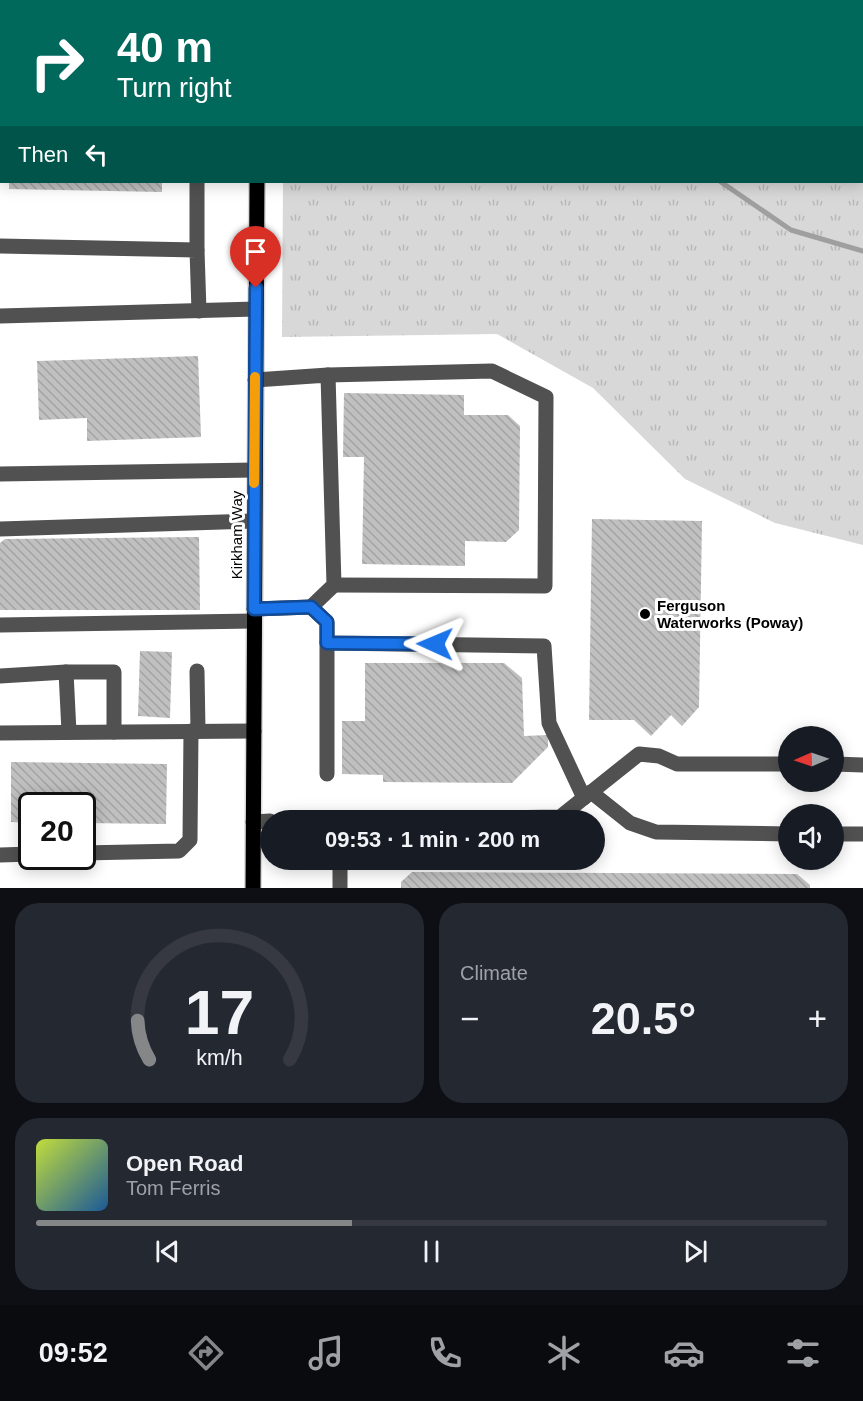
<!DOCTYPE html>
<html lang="en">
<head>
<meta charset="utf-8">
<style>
	:root { --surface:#171b24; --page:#242831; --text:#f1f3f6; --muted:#9ea1a6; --line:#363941; --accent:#858687 }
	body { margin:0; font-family:Arial,sans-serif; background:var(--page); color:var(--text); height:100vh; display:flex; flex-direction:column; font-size:22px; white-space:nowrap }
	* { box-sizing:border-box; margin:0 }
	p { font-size:20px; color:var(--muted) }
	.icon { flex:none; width:33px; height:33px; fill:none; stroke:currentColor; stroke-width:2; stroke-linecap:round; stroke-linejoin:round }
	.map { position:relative; height:888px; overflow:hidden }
	.side { display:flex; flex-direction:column; gap:15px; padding:15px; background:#0d0f14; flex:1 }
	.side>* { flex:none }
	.guide { position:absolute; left:0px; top:0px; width:864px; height:183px; box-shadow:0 3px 15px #0003; background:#00695c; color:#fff; overflow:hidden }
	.needle { width:39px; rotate:268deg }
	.tools { position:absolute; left:778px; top:726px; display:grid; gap:12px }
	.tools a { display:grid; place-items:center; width:66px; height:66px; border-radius:50%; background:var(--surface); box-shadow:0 3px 15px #0003; font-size:30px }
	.speed { position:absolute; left:18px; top:792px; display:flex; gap:12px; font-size:30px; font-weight:700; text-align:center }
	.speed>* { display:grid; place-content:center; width:78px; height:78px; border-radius:50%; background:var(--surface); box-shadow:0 3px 15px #0003; line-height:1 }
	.speed .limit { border:3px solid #111; border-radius:9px; background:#fff; color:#111 }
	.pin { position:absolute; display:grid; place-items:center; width:51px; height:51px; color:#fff; margin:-62px -26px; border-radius:50% 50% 50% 0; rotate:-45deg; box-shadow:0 0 6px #0007 }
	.pin .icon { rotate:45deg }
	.me { position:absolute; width:66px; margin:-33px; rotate:271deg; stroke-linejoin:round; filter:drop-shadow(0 0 4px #0008) }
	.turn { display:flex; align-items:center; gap:21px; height:126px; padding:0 18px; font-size:27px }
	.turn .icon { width:78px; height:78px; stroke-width:2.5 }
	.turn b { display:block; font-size:42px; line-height:51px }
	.then { display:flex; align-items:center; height:57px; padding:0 18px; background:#0003; gap:12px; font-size:22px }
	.big { font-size:45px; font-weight:600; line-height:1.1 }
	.side .widget { flex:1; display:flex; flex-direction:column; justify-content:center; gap:9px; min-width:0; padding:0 21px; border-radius:24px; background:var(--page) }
	.side .dial { align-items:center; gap:0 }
	.dial svg { height:156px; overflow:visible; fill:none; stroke:var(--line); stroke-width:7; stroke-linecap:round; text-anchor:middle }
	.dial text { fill:var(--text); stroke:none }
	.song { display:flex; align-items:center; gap:18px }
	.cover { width:72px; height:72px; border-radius:9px; background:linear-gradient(135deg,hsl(70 70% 55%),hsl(210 70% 35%)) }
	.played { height:6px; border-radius:3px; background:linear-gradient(90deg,var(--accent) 40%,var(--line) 40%) }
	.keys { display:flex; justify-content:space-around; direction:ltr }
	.heat { display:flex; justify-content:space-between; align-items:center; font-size:33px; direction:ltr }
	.side .tiles { flex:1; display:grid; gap:15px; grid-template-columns:1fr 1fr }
	.widget:last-child { grid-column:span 2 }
	.trip { position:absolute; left:260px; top:810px; width:345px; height:60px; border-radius:30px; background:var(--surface); box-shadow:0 3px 15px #0003; font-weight:600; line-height:60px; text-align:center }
	.menu { display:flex; height:96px; justify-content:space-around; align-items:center; background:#090b0e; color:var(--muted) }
	.menu .icon { width:42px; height:42px }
	.menu .current { color:var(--accent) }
	.menu b { font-size:27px; color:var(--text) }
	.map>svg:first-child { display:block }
	.grass { fill:url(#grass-tufts) }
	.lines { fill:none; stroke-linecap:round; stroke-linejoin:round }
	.stream { stroke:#9f9f9f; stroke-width:5 }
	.building { fill:url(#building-back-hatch) }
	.major-casing { stroke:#dbdbdb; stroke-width:18 }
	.minor { stroke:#515151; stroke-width:15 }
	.major { stroke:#000; stroke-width:15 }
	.route-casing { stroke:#114b97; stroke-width:15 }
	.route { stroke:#1a73e8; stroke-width:10 }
	.slow { stroke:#f59e0b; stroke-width:10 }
	.poi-dot { fill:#000; stroke:#fff; stroke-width:2 }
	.labels { text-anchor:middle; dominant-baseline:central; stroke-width:6; stroke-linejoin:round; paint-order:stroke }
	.street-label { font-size:15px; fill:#000; stroke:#fff }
	.poi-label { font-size:15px; font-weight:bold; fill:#000; stroke:#fff; text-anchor:start }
</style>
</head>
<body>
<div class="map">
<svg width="863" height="888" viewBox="0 0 863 888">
	<defs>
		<pattern id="grass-tufts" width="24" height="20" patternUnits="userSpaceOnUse" patternTransform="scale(1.5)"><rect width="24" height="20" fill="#d8d8d8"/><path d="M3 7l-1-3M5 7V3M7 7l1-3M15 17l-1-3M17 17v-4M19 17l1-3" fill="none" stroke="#b8b8b8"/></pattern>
		<pattern id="building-back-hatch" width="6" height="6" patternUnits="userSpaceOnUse" patternTransform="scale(1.5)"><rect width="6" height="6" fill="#c0c0c0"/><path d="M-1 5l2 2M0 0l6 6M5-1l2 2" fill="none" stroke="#a3a3a3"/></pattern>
	</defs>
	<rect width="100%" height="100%" fill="#fff"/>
	<polygon class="grass" points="285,0 863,0 863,545 775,523 685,479 593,388 497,334 282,337 283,182 862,182 862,2"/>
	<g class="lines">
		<polyline class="stream" points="721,182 791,230 863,251"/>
	</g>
	<g class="building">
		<polygon points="9,182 162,182 162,192 9,189"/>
		<polygon points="198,356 201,437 87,441 87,418 39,420 37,361"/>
		<polygon points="344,393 464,395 464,415 508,415 520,426 519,530 506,542 465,541 465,566 362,564 364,457 343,457"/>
		<polygon points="592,519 702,521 699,707 682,726 671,715 651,736 634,720 589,720"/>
		<polygon points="199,537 200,610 0,610 0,543 5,539"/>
		<polygon points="140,651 172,652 170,718 138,716"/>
		<polygon points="365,663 504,663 522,678 524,736 548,735 548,747 512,783 383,782 383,775 342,774 342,721 365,721"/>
		<polygon points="11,762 167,764 166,824 82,823 82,806 32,806 32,823 11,822"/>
		<polygon points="412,872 797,874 810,885 810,888 401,888 401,882"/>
	</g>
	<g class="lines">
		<defs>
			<g id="major">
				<polyline points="258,2 258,0"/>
				<polyline points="253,888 257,182"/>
			</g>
		</defs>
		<use href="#major" class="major-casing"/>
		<g class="minor">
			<polyline points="196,0 196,2"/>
			<polyline points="777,0 778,2"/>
			<polyline points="862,62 863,62"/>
			<polyline points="197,182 197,250"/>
			<polyline points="0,246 197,250 199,311"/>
			<polyline points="0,316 256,309"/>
			<polyline points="328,375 492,371 546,397 545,586 334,585"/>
			<polyline points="255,380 328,375 334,585 311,607"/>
			<polyline points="0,474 255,470"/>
			<polyline points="0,529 254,521"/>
			<polyline points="254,609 311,607 327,622 327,774"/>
			<polyline points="0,625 254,621"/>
			<polyline points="327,643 544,646 549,723 584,798"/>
			<polyline points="197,671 198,731"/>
			<polyline points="66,672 114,672 114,732"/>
			<polyline points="0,676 66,672 69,732"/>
			<polyline points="0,733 254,731"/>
			<polyline points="834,764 863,765"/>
			<polyline points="591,792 630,823 656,832 789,834"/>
			<polyline points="322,820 560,817 639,754 659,756 677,764 789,764"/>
			<polyline points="253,822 270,821"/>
			<polyline points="834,834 863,834"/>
			<polyline points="82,853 179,851 190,840 191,731"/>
			<polyline points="0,855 32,854"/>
			<polyline points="340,860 340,888"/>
		</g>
		<use href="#major" class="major"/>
	</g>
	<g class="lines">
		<defs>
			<polyline id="route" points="256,288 254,609 311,607 327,622 327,643 435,644"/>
		</defs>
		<use href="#route" class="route-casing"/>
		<use href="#route" class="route"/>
		<polyline class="slow" points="254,483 255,377"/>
	</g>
	<circle class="poi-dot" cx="645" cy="614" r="6"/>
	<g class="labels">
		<g class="street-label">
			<text transform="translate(236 535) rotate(-90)">Kirkham Way</text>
		</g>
		<g class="poi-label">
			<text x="657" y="605">Ferguson<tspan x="657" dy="17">Waterworks (Poway)</tspan></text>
		</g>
	</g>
</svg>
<div class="tools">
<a><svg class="needle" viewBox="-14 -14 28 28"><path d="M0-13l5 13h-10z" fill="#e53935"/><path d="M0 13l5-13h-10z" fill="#9ea1a6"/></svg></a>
<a><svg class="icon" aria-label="sound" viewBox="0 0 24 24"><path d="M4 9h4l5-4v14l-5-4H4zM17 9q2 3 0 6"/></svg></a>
</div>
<div class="speed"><div class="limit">20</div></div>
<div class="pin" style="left:256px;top:288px;background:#d93025"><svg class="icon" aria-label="arrive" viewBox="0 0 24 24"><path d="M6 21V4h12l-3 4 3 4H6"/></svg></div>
<svg class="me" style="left:435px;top:644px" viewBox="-20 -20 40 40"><path d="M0-17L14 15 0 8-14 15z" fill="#1a73e8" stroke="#fff" stroke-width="4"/></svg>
<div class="trip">09:53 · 1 min · 200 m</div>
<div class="guide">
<div class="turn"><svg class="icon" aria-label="right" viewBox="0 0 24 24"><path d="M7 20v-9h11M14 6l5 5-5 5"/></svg><div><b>40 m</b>Turn right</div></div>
<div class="then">Then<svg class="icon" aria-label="left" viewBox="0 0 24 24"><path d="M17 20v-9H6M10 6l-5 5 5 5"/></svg></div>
</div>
</div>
<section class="side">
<div class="tiles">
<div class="widget dial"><svg viewBox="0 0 100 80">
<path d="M14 69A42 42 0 1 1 86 69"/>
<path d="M14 69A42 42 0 0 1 8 49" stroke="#858687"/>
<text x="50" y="56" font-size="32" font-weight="700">17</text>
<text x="50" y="72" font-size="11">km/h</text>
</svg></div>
<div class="widget"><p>Climate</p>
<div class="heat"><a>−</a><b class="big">20.5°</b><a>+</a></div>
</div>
<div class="widget">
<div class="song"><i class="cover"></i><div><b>Open Road</b><p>Tom Ferris</p></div></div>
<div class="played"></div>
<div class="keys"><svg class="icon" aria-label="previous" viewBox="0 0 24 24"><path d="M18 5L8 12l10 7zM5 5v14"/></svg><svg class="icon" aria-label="pause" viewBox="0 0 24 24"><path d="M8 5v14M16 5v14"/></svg><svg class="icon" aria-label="next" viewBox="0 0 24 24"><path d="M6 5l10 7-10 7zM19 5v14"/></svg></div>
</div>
</div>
</section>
<nav class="menu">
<b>09:52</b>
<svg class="icon current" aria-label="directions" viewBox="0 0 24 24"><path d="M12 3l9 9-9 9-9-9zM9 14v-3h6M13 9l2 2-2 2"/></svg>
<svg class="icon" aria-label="music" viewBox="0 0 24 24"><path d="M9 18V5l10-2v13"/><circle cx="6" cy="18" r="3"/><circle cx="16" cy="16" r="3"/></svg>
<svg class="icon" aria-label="phone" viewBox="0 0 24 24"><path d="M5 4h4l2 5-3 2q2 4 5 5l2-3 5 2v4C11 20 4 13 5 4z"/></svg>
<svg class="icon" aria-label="climate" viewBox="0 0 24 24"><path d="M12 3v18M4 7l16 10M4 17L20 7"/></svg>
<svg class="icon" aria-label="car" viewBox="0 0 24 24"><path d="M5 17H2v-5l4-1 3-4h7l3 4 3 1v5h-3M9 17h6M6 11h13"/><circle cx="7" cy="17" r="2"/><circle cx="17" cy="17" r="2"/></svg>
<svg class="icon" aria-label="filters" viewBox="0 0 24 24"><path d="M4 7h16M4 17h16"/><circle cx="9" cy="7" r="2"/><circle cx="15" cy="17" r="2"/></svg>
</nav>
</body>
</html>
